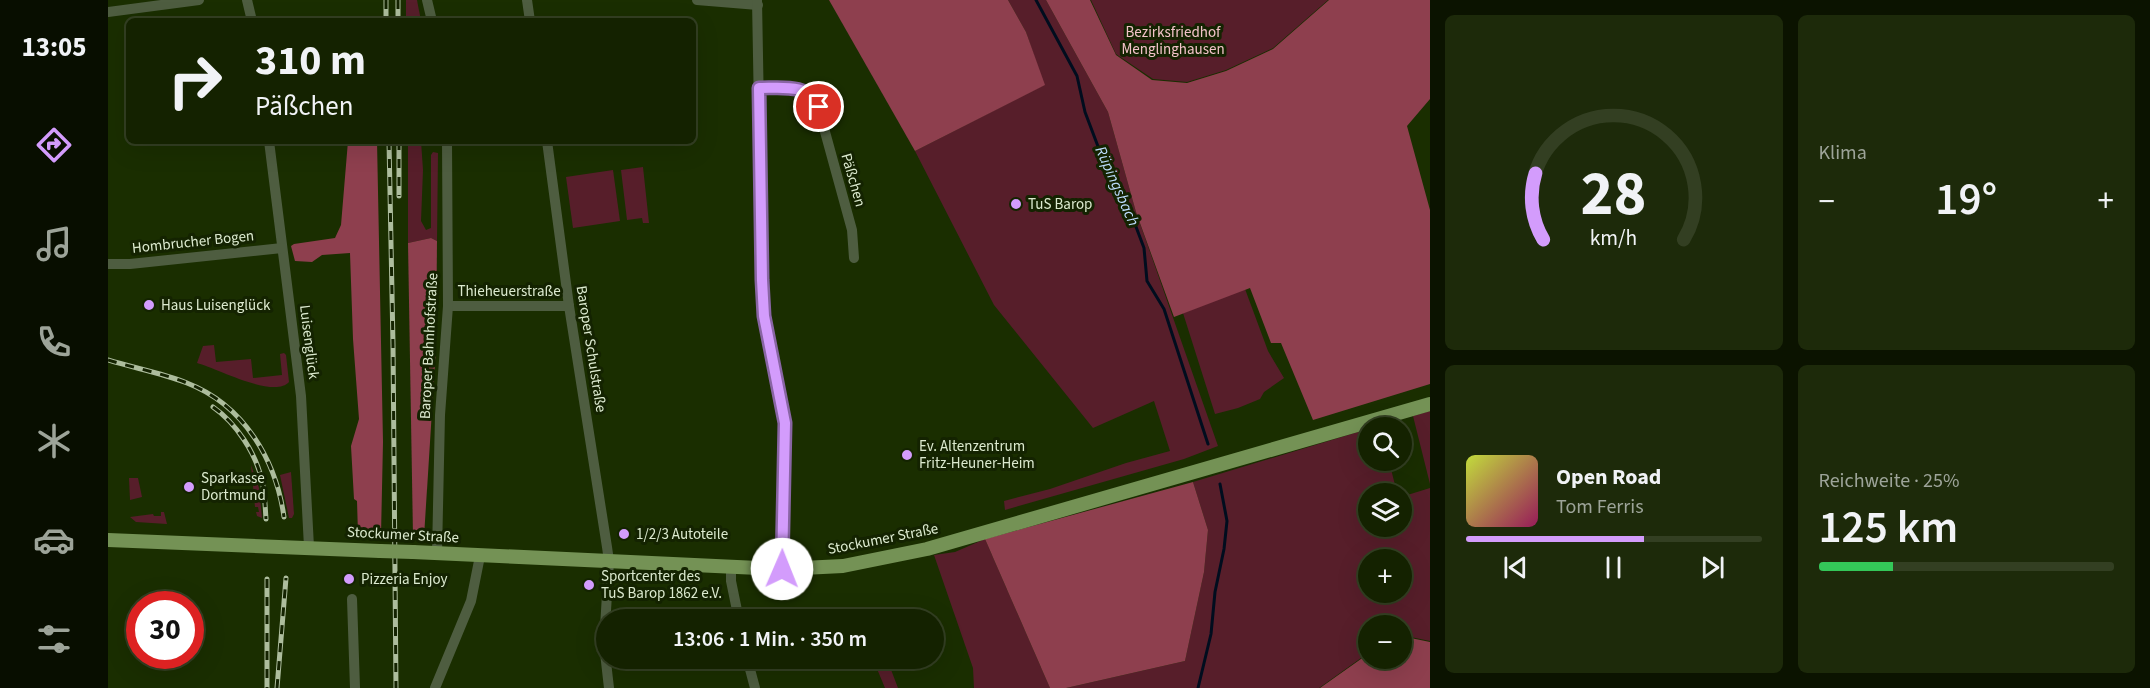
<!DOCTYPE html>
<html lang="de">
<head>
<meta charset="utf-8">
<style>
	:root { --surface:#142200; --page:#1d2a0a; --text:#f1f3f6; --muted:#9da499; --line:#333f22; --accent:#d39cfc }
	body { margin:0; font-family:"Source Sans 3",sans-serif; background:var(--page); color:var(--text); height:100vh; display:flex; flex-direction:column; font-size:22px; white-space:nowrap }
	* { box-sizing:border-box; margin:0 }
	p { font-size:20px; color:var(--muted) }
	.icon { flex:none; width:33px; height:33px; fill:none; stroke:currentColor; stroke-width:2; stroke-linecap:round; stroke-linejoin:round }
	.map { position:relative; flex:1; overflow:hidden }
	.drawer { display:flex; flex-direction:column; gap:15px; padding:15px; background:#0b1300; width:720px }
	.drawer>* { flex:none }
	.guide { position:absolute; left:18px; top:18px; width:570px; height:126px; border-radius:9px; box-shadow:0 6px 24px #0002,0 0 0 2px var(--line); background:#142200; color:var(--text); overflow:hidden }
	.tools { position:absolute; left:1250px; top:417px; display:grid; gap:12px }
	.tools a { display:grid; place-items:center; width:54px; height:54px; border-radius:50%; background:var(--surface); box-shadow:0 6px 24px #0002,0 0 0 2px var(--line); font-size:30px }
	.speed { position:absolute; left:18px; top:591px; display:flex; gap:12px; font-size:30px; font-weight:700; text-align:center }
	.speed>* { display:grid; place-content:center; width:78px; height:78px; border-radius:50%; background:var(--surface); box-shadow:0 6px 24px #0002,0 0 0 2px var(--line); line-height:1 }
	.speed .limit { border:9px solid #d22; background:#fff; color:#111 }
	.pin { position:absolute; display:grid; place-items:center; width:51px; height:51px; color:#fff; margin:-26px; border:3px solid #fff; border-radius:50%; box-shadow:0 2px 6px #0007 }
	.me { position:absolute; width:66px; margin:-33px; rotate:1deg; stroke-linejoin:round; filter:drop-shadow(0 0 4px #0008) }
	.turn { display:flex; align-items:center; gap:21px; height:126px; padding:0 30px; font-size:27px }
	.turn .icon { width:78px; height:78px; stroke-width:2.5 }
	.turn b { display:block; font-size:42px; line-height:51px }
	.big { font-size:45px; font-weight:600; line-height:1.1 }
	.drawer .widget { flex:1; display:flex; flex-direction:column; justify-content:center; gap:9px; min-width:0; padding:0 21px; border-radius:9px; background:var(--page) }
	.drawer .dial { align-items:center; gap:0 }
	.dial svg { height:156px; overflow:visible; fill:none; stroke:var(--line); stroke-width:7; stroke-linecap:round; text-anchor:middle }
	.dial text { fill:var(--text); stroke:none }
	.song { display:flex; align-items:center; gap:18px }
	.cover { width:72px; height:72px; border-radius:9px; background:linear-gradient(135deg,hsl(70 70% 55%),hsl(330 70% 35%)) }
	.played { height:6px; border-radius:3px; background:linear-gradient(90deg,var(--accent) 60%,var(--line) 60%) }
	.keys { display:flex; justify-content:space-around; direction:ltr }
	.heat { display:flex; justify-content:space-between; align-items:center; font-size:33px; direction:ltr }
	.charge { height:9px; border-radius:4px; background:linear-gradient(90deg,#34c759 25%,var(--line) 0) }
	.drawer .tiles { flex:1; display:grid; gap:15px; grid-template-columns:repeat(2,1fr) }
	.trip { position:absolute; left:488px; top:609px; width:348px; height:60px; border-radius:30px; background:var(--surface); box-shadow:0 6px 24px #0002,0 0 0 2px var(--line); font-weight:600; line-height:60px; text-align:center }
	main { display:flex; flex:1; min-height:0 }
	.tab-bar { display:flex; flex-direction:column; width:108px; justify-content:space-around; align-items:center; background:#080e00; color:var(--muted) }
	.tab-bar .icon { width:42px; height:42px }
	.tab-bar .on { color:var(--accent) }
	.tab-bar b { font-size:27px; color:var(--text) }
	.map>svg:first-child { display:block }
	.green { fill:#571e2a; fill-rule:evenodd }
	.forest { fill:#8e3f4e }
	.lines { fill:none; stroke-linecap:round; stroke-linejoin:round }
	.stream { stroke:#000d1e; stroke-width:3 }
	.minor { stroke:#4e5d40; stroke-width:10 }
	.major { stroke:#749255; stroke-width:14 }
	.rail-casing { stroke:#adbd9d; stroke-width:5 }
	.rail { stroke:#142301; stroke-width:3; stroke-dasharray:9; stroke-linecap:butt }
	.major-bridge { stroke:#749255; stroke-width:14 }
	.route-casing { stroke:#8965a4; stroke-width:15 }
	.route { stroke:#d39cfc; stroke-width:10 }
	.poi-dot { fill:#d39cfc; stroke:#142301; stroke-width:2 }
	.labels { text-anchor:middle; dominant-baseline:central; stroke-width:6; stroke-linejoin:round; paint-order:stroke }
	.park-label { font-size:15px; fill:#f3c3c9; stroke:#142301 }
	.street-label { font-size:15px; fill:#dceacf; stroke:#142301 }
	.poi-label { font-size:15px; fill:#dceacf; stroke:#142301; text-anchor:start }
	.water-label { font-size:16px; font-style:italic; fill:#bddcfc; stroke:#142301 }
</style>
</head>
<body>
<main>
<nav class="tab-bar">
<b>13:05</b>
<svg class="icon on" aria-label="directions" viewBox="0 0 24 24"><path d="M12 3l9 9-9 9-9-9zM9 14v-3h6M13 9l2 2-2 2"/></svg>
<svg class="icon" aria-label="music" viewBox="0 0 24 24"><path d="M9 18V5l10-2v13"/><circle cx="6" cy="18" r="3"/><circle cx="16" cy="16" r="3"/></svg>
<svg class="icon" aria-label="phone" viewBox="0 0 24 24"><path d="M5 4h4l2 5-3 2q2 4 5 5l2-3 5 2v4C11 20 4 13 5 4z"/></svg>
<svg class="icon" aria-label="climate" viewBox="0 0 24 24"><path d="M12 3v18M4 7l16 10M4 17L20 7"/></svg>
<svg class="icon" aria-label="car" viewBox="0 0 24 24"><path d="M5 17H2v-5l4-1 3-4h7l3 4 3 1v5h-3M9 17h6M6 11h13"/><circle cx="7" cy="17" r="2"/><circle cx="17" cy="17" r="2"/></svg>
<svg class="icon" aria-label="filters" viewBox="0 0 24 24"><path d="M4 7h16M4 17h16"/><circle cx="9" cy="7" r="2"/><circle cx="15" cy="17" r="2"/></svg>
</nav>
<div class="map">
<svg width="1322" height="688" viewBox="0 0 1322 688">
	<rect width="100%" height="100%" fill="#1a2e00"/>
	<g class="green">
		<polygon points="298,0 309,0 313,21 298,21"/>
		<polygon points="900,0 938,0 1000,112 1028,212 1110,446 1076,459 897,510 896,501 942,489 1018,463 1062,451 1046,401 985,428 886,305 807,151 936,85 918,32"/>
		<polygon points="983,0 1220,0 1165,48 1118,70 1079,82 1045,79 1008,54"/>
		<polygon points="300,141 313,141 315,170 313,221 318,230 323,228 323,155 325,152 330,153 329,241 323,238 300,243"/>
		<polygon points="535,167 541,223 535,223 534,218 519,220 513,170"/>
		<polygon points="505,170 512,221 465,228 458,177"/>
		<polygon points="1137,289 1160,351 1176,378 1156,392 1152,399 1130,408 1107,414 1075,313"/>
		<path d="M106,345L108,362L143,359L145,378L174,375L172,354L176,353L178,355L181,382C166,399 108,368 89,363L95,346Z"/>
		<polygon points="1322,411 1322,484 1305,416"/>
		<path d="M1260,429V460L1281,461L1289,493L1260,494V526H1293V497L1322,488V641L1293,635V626H1260V653L1211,688H958L1077,661L1096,572L1100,530L1085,482ZM1260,560H1293V592H1260Z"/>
		<polygon points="143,465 151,488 154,518 149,516 148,512 151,512 150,507 147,507"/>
		<polygon points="183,472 186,514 184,518 181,518 172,475"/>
		<polygon points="21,478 30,478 34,497 22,500"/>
		<polygon points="53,512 56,512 59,524 28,522 22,517 45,514 46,516 53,516"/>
		<polygon points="877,539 942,688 866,688 865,668 826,555 847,552"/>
		<polygon points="771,661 774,670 782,667 790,688 777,688 767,664"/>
	</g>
	<g class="forest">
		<polygon points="721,0 900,0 918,32 937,85 807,151"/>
		<polygon points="938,0 982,0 1008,55 1044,80 1079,83 1118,71 1165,49 1221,0 1322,0 1322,99 1299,126 1322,210 1322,384 1205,420 1173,343 1163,343 1142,288 1066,317 1028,212 1000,112"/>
		<polygon points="240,141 269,141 275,442 273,535 250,534 249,501 246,499 243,446 251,419 245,339 242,253 214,255 204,262 187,261 183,246 186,244 227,238 233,225"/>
		<polygon points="323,238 329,241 328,347 316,537 305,536 300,243"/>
		<polygon points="1085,482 1100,530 1096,572 1077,661 958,688 942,688 877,539"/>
		<polygon points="1293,636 1322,642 1322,688 1212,688 1260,654 1260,658 1293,658"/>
	</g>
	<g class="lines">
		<g class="stream">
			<polyline points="928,0 969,76 977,112 994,157 1013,187 1036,248 1039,281 1056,309 1100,444"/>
			<polyline points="1090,688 1103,634 1107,592 1116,549 1119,521 1112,484"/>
		</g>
		<g class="minor">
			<polyline points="139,0 144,21"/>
			<polyline points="319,0 324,21"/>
			<polyline points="419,0 422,21"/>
			<polyline points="589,0 650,5"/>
			<polyline points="649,0 654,280 656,316 677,423 674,569"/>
			<polyline points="0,12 91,0"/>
			<path d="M651,88C671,88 692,85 708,99L744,230L746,258"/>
			<polyline points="161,141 193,396 201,547"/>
			<polyline points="439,141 461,306 499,547 501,561 496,644 501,688"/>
			<polyline points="0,264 22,264 174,248"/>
			<polyline points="340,306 461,306"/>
			<polyline points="329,553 332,415 340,306 339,141"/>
			<polyline points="623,567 623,581 631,620"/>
			<polyline points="244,599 247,688"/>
			<polyline points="639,658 647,688"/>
			<polyline points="327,688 363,601 372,556"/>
		</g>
		<g class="major">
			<polyline points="0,540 272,551"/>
			<polyline points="305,552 674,569 735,566 819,549 1322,404"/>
		</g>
		<defs>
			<g id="rail">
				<polyline points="278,0 278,21"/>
				<polyline points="290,0 290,21"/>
				<polyline points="281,141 285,345 288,688"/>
				<polyline points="291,141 291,196"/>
				<path d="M0,360C26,368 54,373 79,383C136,405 168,460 176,517"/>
				<path d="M105,407C128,423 148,453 154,481C157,493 157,506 158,519"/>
				<polyline points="159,579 159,688"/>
				<polyline points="169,688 178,578"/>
			</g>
		</defs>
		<use href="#rail" class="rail-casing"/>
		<use href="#rail" class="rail"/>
		<polyline class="major-bridge" points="272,551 305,552"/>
	</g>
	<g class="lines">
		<defs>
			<path id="route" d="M674,569L677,423L656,316L654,280L651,88C673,88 701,83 711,107"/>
		</defs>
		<use href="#route" class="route-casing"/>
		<use href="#route" class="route"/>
	</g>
	<g class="poi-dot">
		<circle cx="908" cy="204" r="6"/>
		<circle cx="41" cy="305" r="6"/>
		<circle cx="799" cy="455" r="6"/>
		<circle cx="81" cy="487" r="6"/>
		<circle cx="516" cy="534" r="6"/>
		<circle cx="241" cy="579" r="6"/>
		<circle cx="481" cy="585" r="6"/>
	</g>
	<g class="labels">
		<g class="park-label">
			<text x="1065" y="32">Bezirksfriedhof<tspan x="1065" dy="17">Menglinghausen</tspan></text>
		</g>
		<g class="street-label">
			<text transform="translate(745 180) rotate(74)">Päßchen</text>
			<text transform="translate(85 242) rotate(-6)">Hombrucher Bogen</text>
			<text x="401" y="291">Thieheuerstraße</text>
			<text transform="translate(201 342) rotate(83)">Luisenglück</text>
			<text transform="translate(321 346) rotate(-87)">Baroper Bahnhofstraße</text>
			<text transform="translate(483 349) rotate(81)">Baroper Schulstraße</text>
			<text transform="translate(295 535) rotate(3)">Stockumer Straße</text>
			<text transform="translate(775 539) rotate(-11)">Stockumer Straße</text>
		</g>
		<g class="poi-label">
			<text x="920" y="204">TuS Barop</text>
			<text x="53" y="305">Haus Luisenglück</text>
			<text x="811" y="446">Ev. Altenzentrum<tspan x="811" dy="17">Fritz-Heuner-Heim</tspan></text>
			<text x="93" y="478">Sparkasse<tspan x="93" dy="17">Dortmund</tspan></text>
			<text x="528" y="534">1/2/3 Autoteile</text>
			<text x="493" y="576">Sportcenter des<tspan x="493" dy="17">TuS Barop 1862 e.V.</tspan></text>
			<text x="253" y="579">Pizzeria Enjoy</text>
		</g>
		<g class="water-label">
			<text transform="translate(1009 186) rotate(66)">Rüpingsbach</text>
		</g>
	</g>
</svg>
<div class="tools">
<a><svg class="icon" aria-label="search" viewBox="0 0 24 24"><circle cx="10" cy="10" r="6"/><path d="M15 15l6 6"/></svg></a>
<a><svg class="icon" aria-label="layers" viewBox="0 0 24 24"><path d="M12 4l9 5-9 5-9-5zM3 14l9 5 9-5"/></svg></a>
<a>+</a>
<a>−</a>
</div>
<div class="speed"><div class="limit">30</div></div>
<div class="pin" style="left:711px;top:107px;background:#d93025"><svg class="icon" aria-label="arrive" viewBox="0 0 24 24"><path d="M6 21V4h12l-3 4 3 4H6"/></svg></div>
<svg class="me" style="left:674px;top:569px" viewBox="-20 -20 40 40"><circle r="19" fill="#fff"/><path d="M0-13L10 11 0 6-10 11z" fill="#d39cfc"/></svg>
<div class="trip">13:06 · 1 Min. · 350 m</div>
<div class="guide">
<div class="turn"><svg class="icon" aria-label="right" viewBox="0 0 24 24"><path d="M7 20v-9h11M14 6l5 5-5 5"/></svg><div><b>310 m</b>Päßchen</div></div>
</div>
</div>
<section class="drawer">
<div class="tiles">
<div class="widget dial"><svg viewBox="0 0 100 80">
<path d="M14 69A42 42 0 1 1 86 69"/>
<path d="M14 69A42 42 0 0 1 10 35" stroke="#d39cfc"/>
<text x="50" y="56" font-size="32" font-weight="700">28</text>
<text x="50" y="72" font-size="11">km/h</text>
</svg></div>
<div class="widget"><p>Klima</p>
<div class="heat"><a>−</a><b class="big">19°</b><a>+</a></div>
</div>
<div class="widget">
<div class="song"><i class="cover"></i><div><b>Open Road</b><p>Tom Ferris</p></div></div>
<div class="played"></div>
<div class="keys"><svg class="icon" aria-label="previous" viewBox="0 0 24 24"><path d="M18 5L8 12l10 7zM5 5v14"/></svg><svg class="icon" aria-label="pause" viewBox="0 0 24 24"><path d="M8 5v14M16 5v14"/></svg><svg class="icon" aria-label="next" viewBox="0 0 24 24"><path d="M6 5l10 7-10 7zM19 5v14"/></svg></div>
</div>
<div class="widget"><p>Reichweite · 25%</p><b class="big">125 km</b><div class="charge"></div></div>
</div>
</section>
</main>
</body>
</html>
